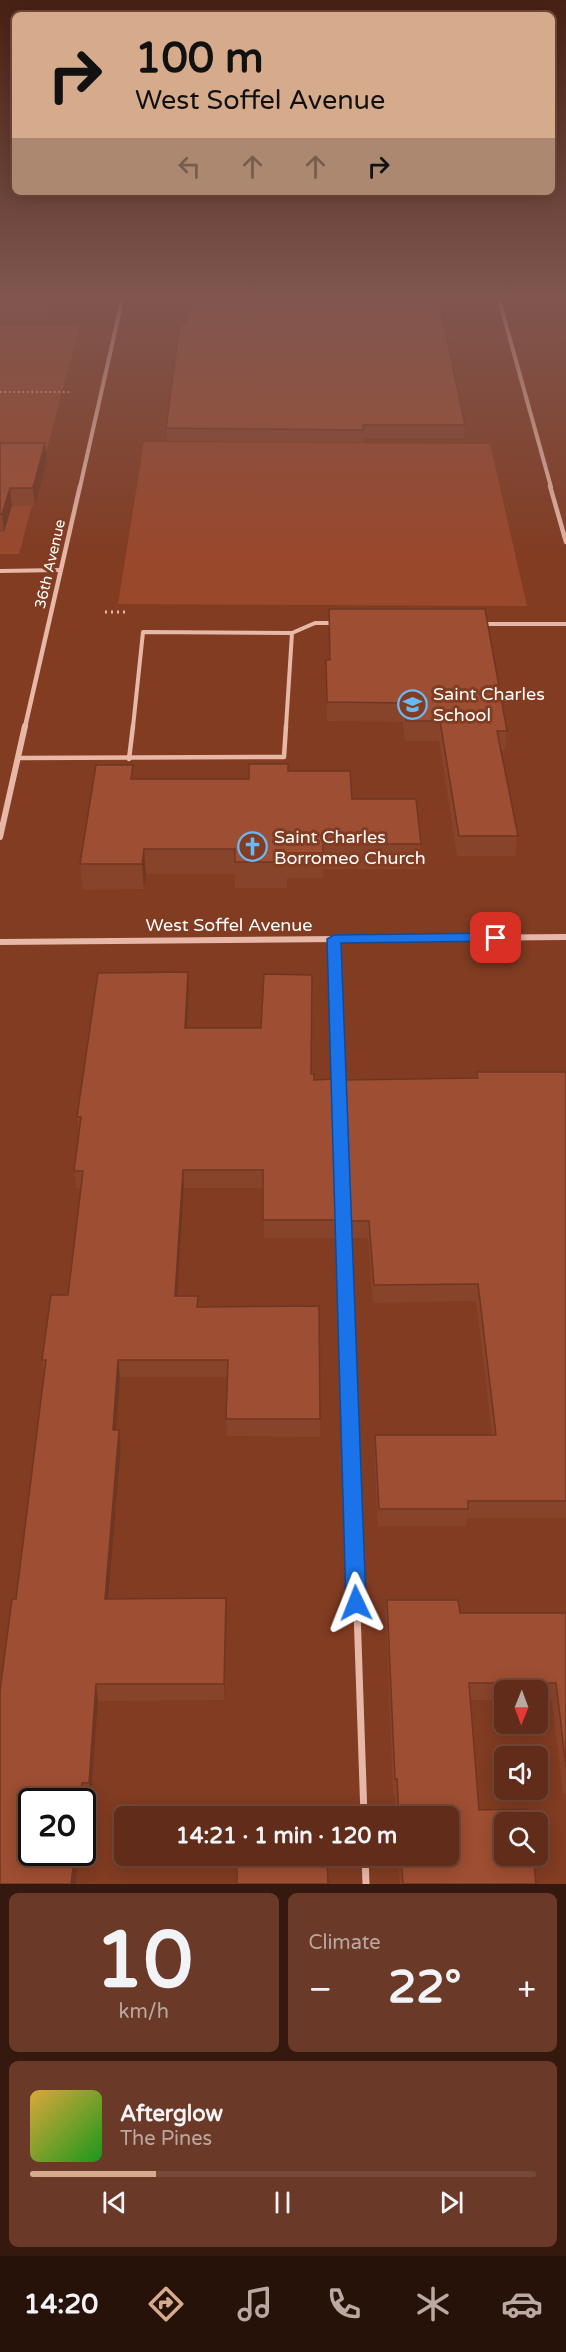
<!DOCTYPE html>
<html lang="en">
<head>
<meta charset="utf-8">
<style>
	:root { --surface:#612d1a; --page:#6a3927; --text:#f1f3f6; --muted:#baa8a2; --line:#754939; --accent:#d6ab8b }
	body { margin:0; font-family:"Varela Round",sans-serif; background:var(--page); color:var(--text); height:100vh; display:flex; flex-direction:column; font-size:22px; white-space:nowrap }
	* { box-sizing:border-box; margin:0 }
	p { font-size:20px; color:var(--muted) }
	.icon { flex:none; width:33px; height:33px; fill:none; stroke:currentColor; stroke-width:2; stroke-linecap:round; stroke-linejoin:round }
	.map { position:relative; height:1884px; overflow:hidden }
	.drawer { display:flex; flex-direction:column; gap:9px; padding:9px; background:#35190e; flex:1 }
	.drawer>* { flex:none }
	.top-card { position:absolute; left:12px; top:12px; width:543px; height:183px; border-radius:9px; box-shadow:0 3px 15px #0003,0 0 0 2px var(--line); background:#d6ab8b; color:#111; overflow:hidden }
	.needle { width:39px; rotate:181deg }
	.buttons { position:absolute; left:494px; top:1680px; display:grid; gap:12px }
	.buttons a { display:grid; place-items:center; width:54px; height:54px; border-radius:9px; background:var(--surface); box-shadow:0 3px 15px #0003,0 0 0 2px var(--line); font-size:30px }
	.speed { position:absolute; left:18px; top:1788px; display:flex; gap:12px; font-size:30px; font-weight:700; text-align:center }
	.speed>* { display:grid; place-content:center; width:78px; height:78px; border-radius:50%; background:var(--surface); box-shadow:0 3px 15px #0003,0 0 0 2px var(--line); line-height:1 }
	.speed .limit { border:3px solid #111; border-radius:9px; background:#fff; color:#111 }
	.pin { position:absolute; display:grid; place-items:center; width:51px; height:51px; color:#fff; margin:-26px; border-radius:12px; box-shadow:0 3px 9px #0006 }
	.me { position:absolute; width:66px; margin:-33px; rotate:358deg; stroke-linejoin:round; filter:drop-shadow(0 0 4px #0008) }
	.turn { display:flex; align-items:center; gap:21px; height:126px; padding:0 24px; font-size:27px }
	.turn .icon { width:78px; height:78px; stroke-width:2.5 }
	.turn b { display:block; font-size:42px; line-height:51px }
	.lanes { display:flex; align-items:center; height:57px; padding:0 24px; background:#0003; justify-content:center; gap:30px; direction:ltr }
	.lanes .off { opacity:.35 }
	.big { font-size:45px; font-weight:700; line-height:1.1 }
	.drawer .widget { flex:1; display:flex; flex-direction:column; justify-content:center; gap:9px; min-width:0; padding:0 21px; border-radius:9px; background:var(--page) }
	.drawer .dial { align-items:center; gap:0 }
	.dial b { font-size:78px; line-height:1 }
	.song { display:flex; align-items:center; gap:18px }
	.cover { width:72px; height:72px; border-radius:9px; background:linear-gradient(135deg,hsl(40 70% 55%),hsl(120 70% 35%)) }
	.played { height:6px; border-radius:3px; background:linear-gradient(90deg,var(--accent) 25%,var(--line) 25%) }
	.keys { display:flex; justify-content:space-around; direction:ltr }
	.heat { display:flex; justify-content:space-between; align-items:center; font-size:33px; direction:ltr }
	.drawer .tiles { flex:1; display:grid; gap:9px; grid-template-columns:1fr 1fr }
	.widget:last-child { grid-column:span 2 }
	.trip { position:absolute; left:114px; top:1806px; width:345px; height:60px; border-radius:9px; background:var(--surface); box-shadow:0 3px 15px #0003,0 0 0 2px var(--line); font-weight:700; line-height:60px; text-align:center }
	.dock { display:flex; height:96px; justify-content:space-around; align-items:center; background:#27120a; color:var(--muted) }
	.dock .icon { width:42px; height:42px }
	.dock .current { color:var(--accent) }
	.dock b { font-size:27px; color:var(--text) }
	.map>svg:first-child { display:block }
	.green { fill:#99482c }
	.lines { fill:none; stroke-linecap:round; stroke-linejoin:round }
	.path-far1 { stroke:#e7b8a8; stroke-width:2; stroke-dasharray:1.5 3; stroke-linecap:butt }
	.path { stroke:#e7b8a8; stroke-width:3; stroke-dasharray:2 4; stroke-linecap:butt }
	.service-far3 { stroke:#e7b8a8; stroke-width:4 }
	.service-far2 { stroke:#e7b8a8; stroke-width:4.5 }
	.service-far1 { stroke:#e7b8a8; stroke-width:5 }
	.service { stroke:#e7b8a8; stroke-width:7 }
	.minor-far2 { stroke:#e7b8a8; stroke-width:4 }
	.minor-far1 { stroke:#e7b8a8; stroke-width:4.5 }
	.minor { stroke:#e7b8a8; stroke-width:6 }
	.wall { fill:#88432b }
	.shaded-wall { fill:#6f3723 }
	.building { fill:#9e4e32; stroke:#6f3723; stroke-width:1.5 }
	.route { fill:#1a73e8; stroke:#114b97; stroke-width:1.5 }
	.labels { text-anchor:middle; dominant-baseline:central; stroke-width:6; stroke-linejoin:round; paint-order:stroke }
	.far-street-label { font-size:15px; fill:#fff; stroke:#813c22 }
	.poi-label { font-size:18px; fill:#fff; stroke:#813c22; text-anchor:start }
	.street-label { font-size:18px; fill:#fff; stroke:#813c22 }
</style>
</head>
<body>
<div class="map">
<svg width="566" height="1884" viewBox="0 0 566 1884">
	<rect width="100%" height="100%" fill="#813c22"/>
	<g class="green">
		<polygon points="0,325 80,325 19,554 0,554"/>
		<polygon points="144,442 490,444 527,606 118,604"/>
	</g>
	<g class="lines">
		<polyline class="path-far1" points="0,392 70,392"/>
		<polyline class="path" points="105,612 126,612"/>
		<g class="service-far3">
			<polyline points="0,571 61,570"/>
			<polyline points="481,624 566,624"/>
			<polyline points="133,727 143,632 292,633 315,623 332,623"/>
			<polyline points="286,727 292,633"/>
		</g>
		<g class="service-far2">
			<polyline points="18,758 284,757 286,726"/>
			<polyline points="129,759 133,726"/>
			<polyline points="334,939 337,1029"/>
		</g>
		<polyline class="service-far1" points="337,1027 350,1408"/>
		<g class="service">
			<polyline points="350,1406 364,1816"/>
			<polyline points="365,1856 366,1884"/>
		</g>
		<g class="minor-far2">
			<polyline points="498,296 551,487"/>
			<polyline points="80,487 123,296"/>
		</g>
		<g class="minor-far1">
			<polyline points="550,486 566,542"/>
			<polyline points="25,727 80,486"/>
		</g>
		<g class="minor">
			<polyline points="0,837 25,726"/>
			<polyline points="0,942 566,937"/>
		</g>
	</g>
	<g class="wall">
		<polygon points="0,296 62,296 60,303 56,303 51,320 0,320"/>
		<polygon points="180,323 465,425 464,438 363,438 363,442 167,441 166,428"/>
		<polygon points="0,443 47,461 35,506 12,506 4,532 0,532"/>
		<polygon points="329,609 507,731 505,750 501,750 518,836 515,856 457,856 439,741 405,741 403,722 327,721 326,679 326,660 329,660"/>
		<polygon points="288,771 352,799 421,844 419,869 323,869 323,878 287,878 287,888 235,888 235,874 146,874 144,889 83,890 80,864 134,779 249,779"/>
		<polygon points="188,972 189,989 187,1028 261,1028 264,974 312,975 311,1074 314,1074 314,1080 335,1079 340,1220 339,1238 264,1238 263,1188 184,1188 177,1296 198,1296 199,1307 319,1306 320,1437 227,1436 226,1419 228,1377 120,1377 116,1430 119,1430 121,1447 109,1599 226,1598 227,1615 224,1700 98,1701 91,1798 85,1798 82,1823 82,1802 32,1802 32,1852 79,1852 76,1884 0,1884 0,1691 12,1599 16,1599 44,1374 42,1360 51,1295 68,1295 81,1188 76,1188 74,1171 79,1133 77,1117 98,973"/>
		<polygon points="477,1072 566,1072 566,1518 467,1518 466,1526 378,1526 374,1452 375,1435 492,1435 476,1301 373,1303 368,1238 349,1238 344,1097 345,1080 477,1078"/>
		<polygon points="387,1600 460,1613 566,1613 566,1794 563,1794 552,1700 537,1700 537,1690 504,1690 504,1700 471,1700 479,1810 536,1884 400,1884 398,1856 448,1856 448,1816 396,1816 395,1795 393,1795 386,1617"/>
	</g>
	<g class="shaded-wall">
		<polygon points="55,296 56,303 51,320 50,312"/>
		<polygon points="45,443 47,461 35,506 33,488"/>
		<polygon points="10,488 12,506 4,532 2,514"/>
		<polygon points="144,849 146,874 144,889 142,864"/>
		<polygon points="188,972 189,989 186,1046 185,1028"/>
		<polygon points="183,1170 184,1188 176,1313 175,1296"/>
		<polygon points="118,1360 120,1377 115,1447 113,1430"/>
		<polygon points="119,1430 121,1447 107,1616 105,1599"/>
		<polygon points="226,1598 227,1615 224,1700 224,1684"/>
		<polygon points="96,1684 98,1701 91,1798 89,1783"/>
		<polygon points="82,1783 85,1798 82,1823 82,1802 80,1802"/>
		<polygon points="75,1852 79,1852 76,1884 71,1884"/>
	</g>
	<g class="building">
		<polygon points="0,296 55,296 50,312 0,313"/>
		<polygon points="189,296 438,296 465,425 363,425 363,430 166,428 180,323 186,323"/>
		<polygon points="0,443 45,443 33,488 10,488 2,514 0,514"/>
		<polygon points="329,609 485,609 507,731 497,731 518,836 459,836 440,721 406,721 404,703 327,702 326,660 330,660"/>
		<polygon points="249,764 288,764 288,771 350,771 352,799 416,799 421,844 323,844 323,853 287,853 287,862 235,862 235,849 144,849 142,864 80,864 96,765 133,765 131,779 249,779"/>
		<polygon points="188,972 185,1028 261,1028 264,974 312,975 311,1074 314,1074 314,1080 335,1079 340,1220 263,1220 263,1170 183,1170 175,1296 198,1296 197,1307 319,1306 320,1419 226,1419 228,1360 118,1360 113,1430 119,1430 105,1599 226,1598 224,1684 96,1684 89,1783 82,1783 80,1802 32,1802 32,1852 75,1852 71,1884 0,1884 0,1691 12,1599 16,1599 46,1360 42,1360 51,1295 68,1295 83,1171 74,1171 81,1117 77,1117 98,973"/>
		<polygon points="477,1072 566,1072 566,1501 468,1501 468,1509 379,1509 375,1435 496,1435 478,1284 374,1285 369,1221 350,1221 345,1080 478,1078"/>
		<polygon points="387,1600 458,1600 460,1613 566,1613 566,1767 556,1683 469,1683 479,1810 528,1809 529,1822 504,1822 504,1856 533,1856 536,1884 403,1884 401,1856 448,1856 448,1816 399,1816 397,1779 395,1779"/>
		<polygon points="237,1856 327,1856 328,1884 237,1884"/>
	</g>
	<linearGradient id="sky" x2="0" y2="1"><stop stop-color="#472113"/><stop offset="0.53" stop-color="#80564f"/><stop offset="1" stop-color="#80564f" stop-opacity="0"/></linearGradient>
	<rect width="566" height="560" fill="url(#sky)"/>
	<polygon class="route" points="496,933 503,938 501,941 341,943 366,1603 364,1610 356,1613 349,1610 346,1603 327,939 334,935"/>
	<defs>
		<symbol id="school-ring" viewBox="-11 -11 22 22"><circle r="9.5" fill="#813c22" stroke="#6ab9f4" stroke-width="1.5"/><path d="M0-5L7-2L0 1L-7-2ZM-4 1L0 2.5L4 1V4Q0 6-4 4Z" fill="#6ab9f4"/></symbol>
		<symbol id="church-ring" viewBox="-11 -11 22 22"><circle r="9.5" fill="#813c22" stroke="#6ab9f4" stroke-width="1.5"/><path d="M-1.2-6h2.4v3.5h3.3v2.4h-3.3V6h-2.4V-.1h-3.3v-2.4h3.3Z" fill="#6ab9f4"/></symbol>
	</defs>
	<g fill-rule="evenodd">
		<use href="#school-ring" x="396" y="688" width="33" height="33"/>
		<use href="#church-ring" x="236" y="830" width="33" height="33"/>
	</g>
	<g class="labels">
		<g class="far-street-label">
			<text transform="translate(50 564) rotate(-77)">36th Avenue</text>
		</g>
		<g class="poi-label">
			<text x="433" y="694">Saint Charles<tspan x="433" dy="21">School</tspan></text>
			<text x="274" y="837">Saint Charles<tspan x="274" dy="21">Borromeo Church</tspan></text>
		</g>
		<g class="street-label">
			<text x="229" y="925">West Soffel Avenue</text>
		</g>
	</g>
</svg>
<div class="buttons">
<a><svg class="needle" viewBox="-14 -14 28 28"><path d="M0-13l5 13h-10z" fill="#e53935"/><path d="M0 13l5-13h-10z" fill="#baa8a2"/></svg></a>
<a><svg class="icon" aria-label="sound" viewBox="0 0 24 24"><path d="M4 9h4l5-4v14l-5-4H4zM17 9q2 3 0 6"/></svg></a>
<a><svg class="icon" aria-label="search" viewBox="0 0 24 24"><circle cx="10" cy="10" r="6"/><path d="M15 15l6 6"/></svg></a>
</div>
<div class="speed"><div class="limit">20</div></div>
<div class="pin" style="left:496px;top:938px;background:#d93025"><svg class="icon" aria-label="arrive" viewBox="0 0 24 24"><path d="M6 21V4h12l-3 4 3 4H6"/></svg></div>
<svg class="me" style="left:356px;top:1603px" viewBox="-20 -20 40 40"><path d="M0-17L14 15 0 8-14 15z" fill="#1a73e8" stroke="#fff" stroke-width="4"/></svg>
<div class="trip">14:21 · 1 min · 120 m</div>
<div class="top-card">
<div class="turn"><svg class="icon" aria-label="right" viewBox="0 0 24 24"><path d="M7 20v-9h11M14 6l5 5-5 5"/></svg><div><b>100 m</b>West Soffel Avenue</div></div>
<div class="lanes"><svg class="icon off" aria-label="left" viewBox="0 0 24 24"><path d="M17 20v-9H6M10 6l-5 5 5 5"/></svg><svg class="icon off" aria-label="ahead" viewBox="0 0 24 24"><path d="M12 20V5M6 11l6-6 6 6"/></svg><svg class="icon off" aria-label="ahead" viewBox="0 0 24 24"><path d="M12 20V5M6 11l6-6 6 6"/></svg><svg class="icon" aria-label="right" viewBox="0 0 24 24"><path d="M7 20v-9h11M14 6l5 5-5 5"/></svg></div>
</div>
</div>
<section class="drawer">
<div class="tiles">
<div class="widget dial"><b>10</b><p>km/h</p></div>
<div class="widget"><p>Climate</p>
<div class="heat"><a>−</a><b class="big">22°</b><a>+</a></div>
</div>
<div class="widget">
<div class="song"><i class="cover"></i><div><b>Afterglow</b><p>The Pines</p></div></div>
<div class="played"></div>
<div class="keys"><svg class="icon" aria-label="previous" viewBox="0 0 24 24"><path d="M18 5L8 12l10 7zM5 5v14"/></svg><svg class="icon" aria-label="pause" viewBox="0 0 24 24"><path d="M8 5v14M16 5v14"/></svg><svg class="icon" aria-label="next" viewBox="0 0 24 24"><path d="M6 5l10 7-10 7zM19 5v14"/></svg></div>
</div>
</div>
</section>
<nav class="dock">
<b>14:20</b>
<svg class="icon current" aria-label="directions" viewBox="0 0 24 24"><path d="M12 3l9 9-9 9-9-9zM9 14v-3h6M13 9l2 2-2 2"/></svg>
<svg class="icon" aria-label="music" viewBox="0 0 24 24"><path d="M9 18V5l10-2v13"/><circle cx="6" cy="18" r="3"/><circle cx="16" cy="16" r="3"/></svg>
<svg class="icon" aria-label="phone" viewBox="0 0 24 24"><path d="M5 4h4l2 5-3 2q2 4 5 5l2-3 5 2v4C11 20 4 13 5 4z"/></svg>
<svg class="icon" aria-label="climate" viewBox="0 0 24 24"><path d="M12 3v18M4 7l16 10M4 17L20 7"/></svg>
<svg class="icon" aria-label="car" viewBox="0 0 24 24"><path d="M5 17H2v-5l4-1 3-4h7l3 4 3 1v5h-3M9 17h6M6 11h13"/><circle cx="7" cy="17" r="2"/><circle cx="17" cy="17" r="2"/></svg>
</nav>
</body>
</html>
